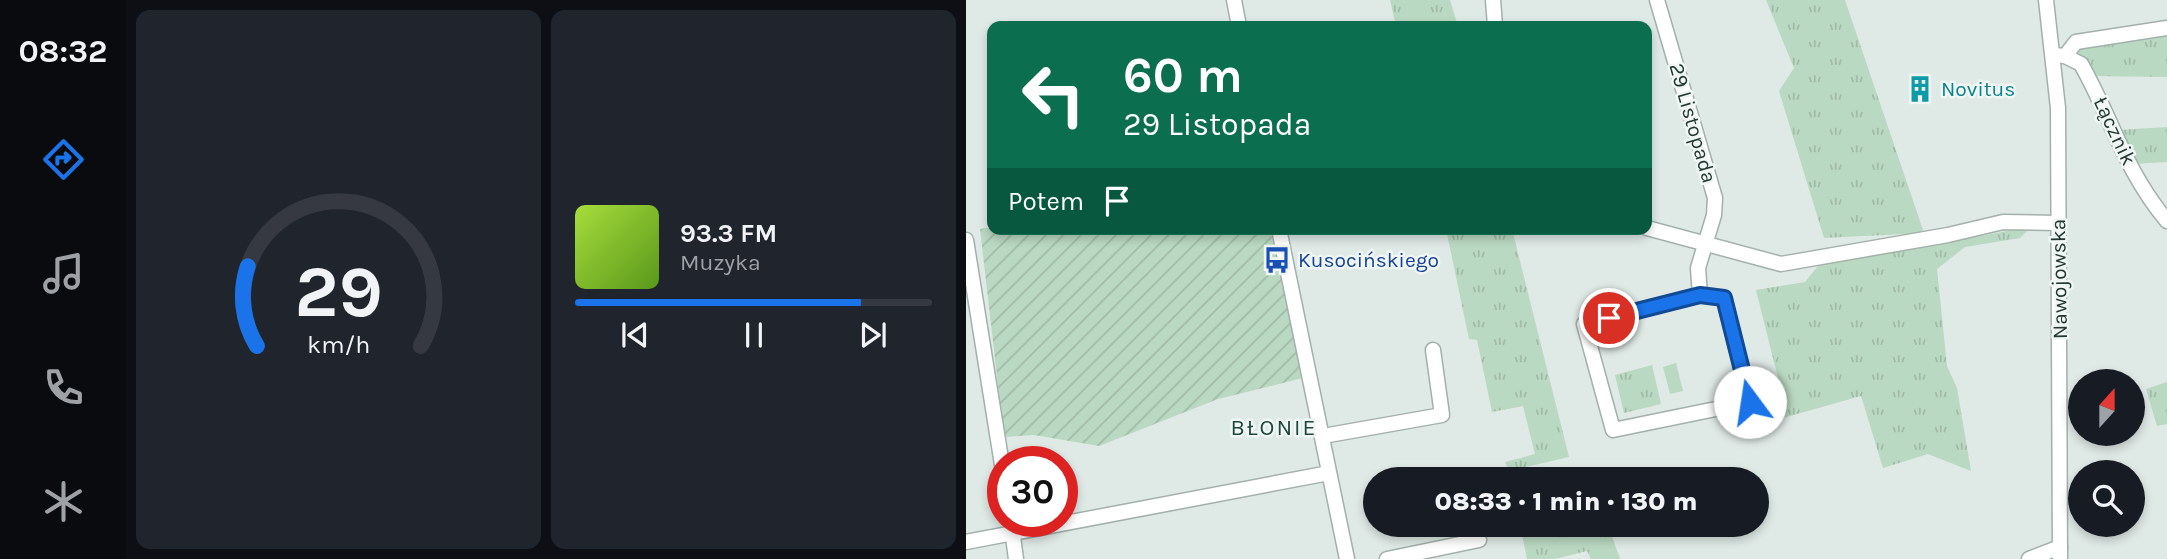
<!DOCTYPE html>
<html lang="pl">
<head>
<meta charset="utf-8">
<style>
	:root { --surface:#171b24; --page:#20242c; --text:#f1f3f6; --muted:#9ea1a6; --line:#363941; --accent:#1a73e8 }
	body { margin:0; font-family:Karla,sans-serif; background:var(--page); color:var(--text); height:100vh; display:flex; flex-direction:column; font-size:26px; white-space:nowrap }
	* { box-sizing:border-box; margin:0 }
	p { font-size:23px; color:var(--muted) }
	.icon { flex:none; width:38px; height:38px; fill:none; stroke:currentColor; stroke-width:2; stroke-linecap:round; stroke-linejoin:round }
	.map { position:relative; flex:1; overflow:hidden }
	.sheet { display:flex; flex-direction:column; gap:10px; padding:10px; background:#0d0f14; width:840px }
	.sheet>* { flex:none }
	.guide { position:absolute; left:21px; top:21px; width:665px; height:214px; border-radius:14px; box-shadow:0 4px 10px #0003; background:#0b6e4f; color:#fff; overflow:hidden }
	.needle { width:46px; rotate:21deg }
	.buttons { position:absolute; left:1102px; top:369px; display:grid; gap:14px }
	.buttons a { display:grid; place-items:center; width:77px; height:77px; border-radius:50%; background:var(--surface); box-shadow:0 4px 10px #0003; font-size:35px }
	.speed { position:absolute; left:21px; top:446px; display:flex; gap:14px; font-size:35px; font-weight:700; text-align:center }
	.speed>* { display:grid; place-content:center; width:91px; height:91px; border-radius:50%; background:var(--surface); box-shadow:0 4px 10px #0003; line-height:1 }
	.speed .limit { border:10px solid #d22; background:#fff; color:#111 }
	.pin { position:absolute; display:grid; place-items:center; width:60px; height:60px; color:#fff; margin:-30px; border:4px solid #fff; border-radius:50%; box-shadow:0 2px 7px #0007 }
	.me { position:absolute; width:77px; margin:-38px; rotate:346deg; stroke-linejoin:round; filter:drop-shadow(0 0 5px #0008) }
	.turn { display:flex; align-items:center; gap:24px; height:147px; padding:0 21px; font-size:32px }
	.turn .icon { width:91px; height:91px; stroke-width:2.5 }
	.turn b { display:block; font-size:49px; line-height:60px }
	.then { display:flex; align-items:center; height:66px; padding:0 21px; background:#0003; gap:14px; font-size:26px }
	.sheet .widget { flex:1; display:flex; flex-direction:column; justify-content:center; gap:10px; min-width:0; padding:0 24px; border-radius:14px; background:var(--page) }
	.sheet .dial { align-items:center; gap:0 }
	.dial svg { height:182px; overflow:visible; fill:none; stroke:var(--line); stroke-width:7; stroke-linecap:round; text-anchor:middle }
	.dial text { fill:var(--text); stroke:none }
	.song { display:flex; align-items:center; gap:21px }
	.cover { width:84px; height:84px; border-radius:10px; background:linear-gradient(135deg,hsl(80 70% 55%),hsl(90 70% 35%)) }
	.played { height:7px; border-radius:4px; background:linear-gradient(90deg,var(--accent) 80%,var(--line) 80%) }
	.keys { display:flex; justify-content:space-around; direction:ltr }
	.sheet .tiles { flex:1; display:grid; gap:10px; grid-template-columns:repeat(2,1fr) }
	.trip { position:absolute; left:397px; top:467px; width:406px; height:70px; border-radius:35px; background:var(--surface); box-shadow:0 4px 10px #0003; font-weight:800; line-height:70px; text-align:center }
	main { display:flex; flex:1; min-height:0 }
	.tab-bar { display:flex; flex-direction:column; width:126px; justify-content:space-around; align-items:center; background:#090b0e; color:var(--muted) }
	.tab-bar .icon { width:49px; height:49px }
	.tab-bar .on { color:var(--accent) }
	.tab-bar b { font-size:32px; color:var(--text) }
	.map>svg:first-child { display:block }
	.grass { fill:url(#grass-tufts) }
	.garden { fill:url(#garden-furrows) }
	.pitch { fill:#bad9c2 }
	.lines { fill:none; stroke-linecap:round; stroke-linejoin:round }
	.minor-casing { stroke:#a3b0ac; stroke-width:17 }
	.minor { stroke:#fff; stroke-width:14 }
	.route-casing { stroke:#114b97; stroke-width:18 }
	.route { stroke:#1a73e8; stroke-width:12 }
	.labels { text-anchor:middle; dominant-baseline:central; stroke-width:5; stroke-linejoin:round; paint-order:stroke }
	.culture-label { font-size:21px; fill:#0d838f; stroke:#eff6f3; text-anchor:start }
	.street-label { font-size:21px; fill:#223832; stroke:#eff6f3 }
	.transit-label { font-size:21px; fill:#164399; stroke:#eff6f3; text-anchor:start }
	.neighbourhood-label { font-size:23px; letter-spacing:2px; fill:#20483e; stroke:#eff6f3 }
</style>
</head>
<body>
<main>
<nav class="tab-bar">
<b>08:32</b>
<svg class="icon on" aria-label="directions" viewBox="0 0 24 24"><path d="M12 3l9 9-9 9-9-9zM9 14v-3h6M13 9l2 2-2 2"/></svg>
<svg class="icon" aria-label="music" viewBox="0 0 24 24"><path d="M9 18V5l10-2v13"/><circle cx="6" cy="18" r="3"/><circle cx="16" cy="16" r="3"/></svg>
<svg class="icon" aria-label="phone" viewBox="0 0 24 24"><path d="M5 4h4l2 5-3 2q2 4 5 5l2-3 5 2v4C11 20 4 13 5 4z"/></svg>
<svg class="icon" aria-label="climate" viewBox="0 0 24 24"><path d="M12 3v18M4 7l16 10M4 17L20 7"/></svg>
</nav>
<section class="sheet">
<div class="tiles">
<div class="widget dial"><svg viewBox="0 0 100 80">
<path d="M14 69A42 42 0 1 1 86 69"/>
<path d="M14 69A42 42 0 0 1 10 34" stroke="#1a73e8"/>
<text x="50" y="56" font-size="32" font-weight="700">29</text>
<text x="50" y="72" font-size="11">km/h</text>
</svg></div>
<div class="widget">
<div class="song"><i class="cover"></i><div><b>93.3 FM</b><p>Muzyka</p></div></div>
<div class="played"></div>
<div class="keys"><svg class="icon" aria-label="previous" viewBox="0 0 24 24"><path d="M18 5L8 12l10 7zM5 5v14"/></svg><svg class="icon" aria-label="pause" viewBox="0 0 24 24"><path d="M8 5v14M16 5v14"/></svg><svg class="icon" aria-label="next" viewBox="0 0 24 24"><path d="M6 5l10 7-10 7zM19 5v14"/></svg></div>
</div>
</div>
</section>
<div class="map">
<svg width="1201" height="559" viewBox="0 0 1201 559">
	<defs>
		<pattern id="grass-tufts" width="24" height="20" patternUnits="userSpaceOnUse" patternTransform="scale(1.75)"><rect width="24" height="20" fill="#bad9c2"/><path d="M3 7l-1-3M5 7V3M7 7l1-3M15 17l-1-3M17 17v-4M19 17l1-3" fill="none" stroke="#a0bba7"/></pattern>
		<pattern id="garden-furrows" width="10" height="10" patternUnits="userSpaceOnUse" patternTransform="scale(1.75)"><rect width="10" height="10" fill="#bad9c2"/><path d="M-1 1l2-2M0 10L10 0M9 11l2-2" fill="none" stroke="#a0bba7"/></pattern>
	</defs>
	<rect width="100%" height="100%" fill="#dfe9e5"/>
	<g class="grass">
		<polygon points="424,0 484,0 492,26 430,26"/>
		<polygon points="800,0 879,0 958,233 858,238 813,91 828,68"/>
		<polygon points="1201,35 1201,77 1126,76 1110,48"/>
		<polygon points="1201,127 1201,162 1167,164 1152,130"/>
		<polygon points="1066,226 1054,238 999,247 971,269 981,366 991,388 1005,471 962,454 917,468 895,396 817,418 816,394 790,290 839,282 857,260 969,245"/>
		<polygon points="480,229 546,229 603,457 543,471 539,462 569,454 557,406 526,412 511,340 503,339"/>
		<polygon points="686,365 695,404 658,413 649,375"/>
		<polygon points="1201,382 1201,424 1191,426 1180,389"/>
		<polygon points="554,525 642,525 654,559 625,559 621,551 589,559 561,559"/>
	</g>
	<polygon class="garden" points="26,227 304,229 337,378 252,399 133,446 68,435 38,437 14,229"/>
	<polygon class="pitch" points="710,363 717,391 704,394 697,367"/>
	<g class="lines">
		<defs>
			<g id="minor">
				<polyline points="268,0 273,26"/>
				<polyline points="527,0 529,26"/>
				<polyline points="691,0 749,198 748,215 732,268 734,295 758,298 784,402 647,430 618,324 734,295"/>
				<polyline points="1080,0 1092,108 1094,559"/>
				<path d="M1087,55L1099,56L1115,64C1146,119 1159,171 1201,221"/>
				<polyline points="1099,56 1110,42 1201,28"/>
				<polyline points="681,228 815,264 982,235 1037,222 1092,223"/>
				<polyline points="313,229 381,559"/>
				<polyline points="0,240 37,471"/>
				<polyline points="357,436 476,415 467,350"/>
				<polyline points="45,522 50,559"/>
				<polyline points="0,542 363,473"/>
				<polyline points="421,559 513,540"/>
				<polyline points="1063,559 1094,547"/>
			</g>
		</defs>
		<use href="#minor" class="minor-casing"/>
		<use href="#minor" class="minor"/>
	</g>
	<g class="lines">
		<defs>
			<polyline id="route" points="643,318 734,295 758,298 784,402"/>
		</defs>
		<use href="#route" class="route-casing"/>
		<use href="#route" class="route"/>
	</g>
	<defs>
		<symbol id="building-bare" viewBox="-9 -9 18 18"><path d="M-4-6H4V6H1V3H-1V6H-4ZM-2.5-4.3h1.7v1.8h-1.7ZM.8-4.3h1.7v1.8H.8ZM-2.5-1h1.7V.8h-1.7ZM.8-1h1.7V.8H.8Z" fill="#0f9aa8" stroke="#eff6f3" stroke-width="2.5" paint-order="stroke"/></symbol>
		<symbol id="bus-bare" viewBox="-9 -9 18 18"><path d="M-5-6H5V4H4V6H2V4H-2V6H-4V4H-5ZM-3.5-4V0h7V-4ZM-3.5 1.2v1.5H-2V1.2ZM2 1.2v1.5H3.5V1.2Z" fill="#1a4fb4" stroke="#eff6f3" stroke-width="2.5" paint-order="stroke"/></symbol>
	</defs>
	<g fill-rule="evenodd">
		<use href="#building-bare" x="935" y="70" width="38" height="38"/>
		<use href="#bus-bare" x="292" y="241" width="38" height="38"/>
	</g>
	<g class="labels">
		<g class="culture-label">
			<text x="975" y="89">Novitus</text>
		</g>
		<g class="street-label">
			<text transform="translate(727 123) rotate(74)">29 Listopada</text>
			<text transform="translate(1149 131) rotate(65)">Łącznik</text>
			<text transform="translate(1093 279) rotate(-91)">Nawojowska</text>
		</g>
		<g class="transit-label">
			<text x="332" y="260">Kusocińskiego</text>
		</g>
		<g class="neighbourhood-label">
			<text x="308" y="427">BŁONIE</text>
		</g>
	</g>
</svg>
<div class="buttons">
<a><svg class="needle" viewBox="-14 -14 28 28"><path d="M0-13l5 13h-10z" fill="#e53935"/><path d="M0 13l5-13h-10z" fill="#9ea1a6"/></svg></a>
<a><svg class="icon" aria-label="search" viewBox="0 0 24 24"><circle cx="10" cy="10" r="6"/><path d="M15 15l6 6"/></svg></a>
</div>
<div class="speed"><div class="limit">30</div></div>
<div class="pin" style="left:643px;top:318px;background:#d93025"><svg class="icon" aria-label="arrive" viewBox="0 0 24 24"><path d="M6 21V4h12l-3 4 3 4H6"/></svg></div>
<svg class="me" style="left:784px;top:402px" viewBox="-20 -20 40 40"><circle r="19" fill="#fff"/><path d="M0-13L10 11 0 6-10 11z" fill="#1a73e8"/></svg>
<div class="trip">08:33 · 1 min · 130 m</div>
<div class="guide">
<div class="turn"><svg class="icon" aria-label="left" viewBox="0 0 24 24"><path d="M17 20v-9H6M10 6l-5 5 5 5"/></svg><div><b>60 m</b>29 Listopada</div></div>
<div class="then">Potem<svg class="icon" aria-label="arrive" viewBox="0 0 24 24"><path d="M6 21V4h12l-3 4 3 4H6"/></svg></div>
</div>
</div>
</main>
</body>
</html>
